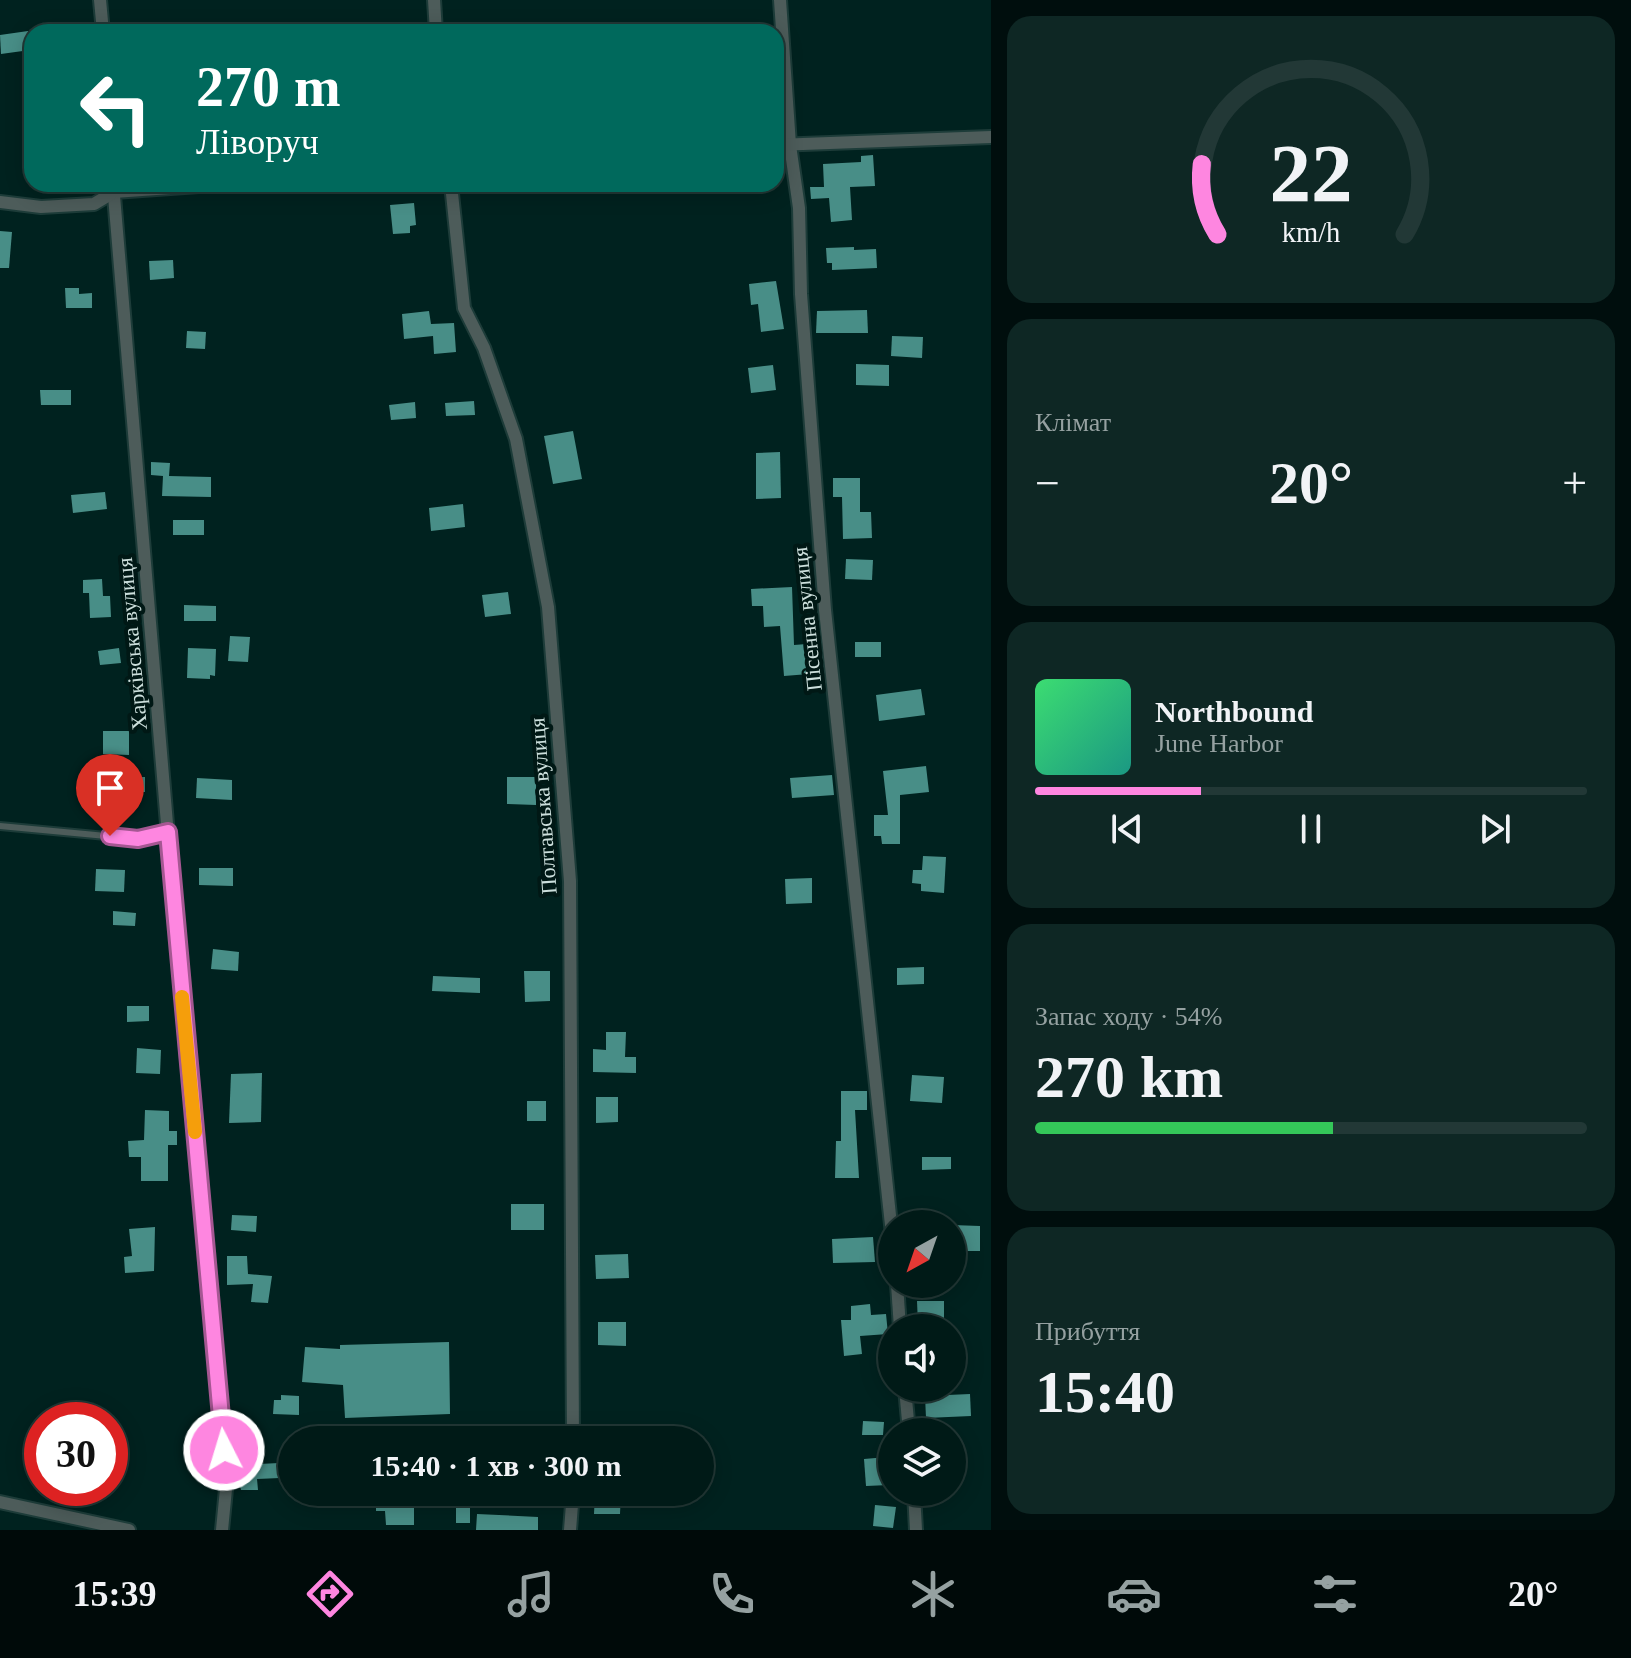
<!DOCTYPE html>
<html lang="uk">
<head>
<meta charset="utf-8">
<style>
	:root { --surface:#001a17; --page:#0e2724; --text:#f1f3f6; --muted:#95a1a1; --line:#223836; --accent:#fe86e0 }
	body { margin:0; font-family:Georgia,serif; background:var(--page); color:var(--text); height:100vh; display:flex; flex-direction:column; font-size:30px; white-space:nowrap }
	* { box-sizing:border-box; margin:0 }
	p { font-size:26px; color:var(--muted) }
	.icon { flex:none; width:44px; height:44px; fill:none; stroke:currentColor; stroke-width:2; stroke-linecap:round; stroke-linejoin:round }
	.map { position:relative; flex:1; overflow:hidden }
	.sheet { display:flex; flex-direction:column; gap:16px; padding:16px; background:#000e0d; width:640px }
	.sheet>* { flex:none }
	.top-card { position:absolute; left:24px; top:24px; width:760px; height:168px; border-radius:24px; box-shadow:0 4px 20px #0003,0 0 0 2px var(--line); background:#00695c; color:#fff; overflow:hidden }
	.needle { width:52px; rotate:220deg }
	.buttons { position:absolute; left:878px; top:1210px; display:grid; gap:16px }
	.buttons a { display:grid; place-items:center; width:88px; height:88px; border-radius:50%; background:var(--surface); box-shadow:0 4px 20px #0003,0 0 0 2px var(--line); font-size:40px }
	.speed { position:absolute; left:24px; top:1402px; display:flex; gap:16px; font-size:40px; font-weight:700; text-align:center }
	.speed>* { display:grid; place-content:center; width:104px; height:104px; border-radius:50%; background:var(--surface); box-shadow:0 4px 20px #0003,0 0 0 2px var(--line); line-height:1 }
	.speed .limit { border:12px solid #d22; background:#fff; color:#111 }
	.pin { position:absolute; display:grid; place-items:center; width:68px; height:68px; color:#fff; margin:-82px -34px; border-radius:50% 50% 50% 0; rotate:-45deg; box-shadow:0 0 8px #0007 }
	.pin .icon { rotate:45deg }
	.me { position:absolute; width:88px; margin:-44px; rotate:355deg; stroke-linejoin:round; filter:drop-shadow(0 0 6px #0008) }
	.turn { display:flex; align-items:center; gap:28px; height:168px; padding:0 40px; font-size:36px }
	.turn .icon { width:104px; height:104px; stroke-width:2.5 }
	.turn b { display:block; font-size:56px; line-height:68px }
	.big { font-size:60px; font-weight:700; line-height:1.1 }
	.sheet .tile { flex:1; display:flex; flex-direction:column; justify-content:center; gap:12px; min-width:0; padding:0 28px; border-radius:24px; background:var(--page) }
	.sheet .dial { align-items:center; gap:0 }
	.dial svg { height:208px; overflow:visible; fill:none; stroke:var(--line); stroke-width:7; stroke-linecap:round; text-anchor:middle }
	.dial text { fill:var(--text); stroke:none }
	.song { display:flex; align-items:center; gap:24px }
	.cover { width:96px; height:96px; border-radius:12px; background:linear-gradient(135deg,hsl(140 70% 55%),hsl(170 70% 35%)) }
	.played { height:8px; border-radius:4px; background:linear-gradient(90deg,var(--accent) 30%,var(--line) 30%) }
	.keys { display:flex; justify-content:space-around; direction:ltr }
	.heat { display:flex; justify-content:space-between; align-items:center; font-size:44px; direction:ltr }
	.charge { height:12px; border-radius:6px; background:linear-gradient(90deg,#34c759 54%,var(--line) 0) }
	.trip { position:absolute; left:278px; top:1426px; width:436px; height:80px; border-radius:40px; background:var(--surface); box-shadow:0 4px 20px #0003,0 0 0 2px var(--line); font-weight:700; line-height:80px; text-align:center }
	.tab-bar { display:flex; height:128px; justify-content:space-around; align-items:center; background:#000a09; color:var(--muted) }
	.tab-bar .icon { width:56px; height:56px }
	.tab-bar .selected { color:var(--accent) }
	.tab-bar b { font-size:36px; color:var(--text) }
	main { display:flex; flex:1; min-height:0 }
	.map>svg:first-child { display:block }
	.building { fill:#488e87 }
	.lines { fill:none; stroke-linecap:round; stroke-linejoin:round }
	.service-casing { stroke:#1d3c39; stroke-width:10 }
	.minor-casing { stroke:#1d3c39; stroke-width:16 }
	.service { stroke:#4d5c5a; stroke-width:6 }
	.minor { stroke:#4d5c5a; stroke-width:12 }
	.route-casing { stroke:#a55792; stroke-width:20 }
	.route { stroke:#fe86e0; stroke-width:14 }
	.slow { stroke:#f59e0b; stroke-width:14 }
	.labels { text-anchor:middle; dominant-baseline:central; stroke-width:8; stroke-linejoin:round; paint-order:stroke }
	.street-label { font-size:22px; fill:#ccdfdc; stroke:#001815 }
</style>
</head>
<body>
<main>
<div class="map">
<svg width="991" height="1530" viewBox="0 0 991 1530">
	<rect width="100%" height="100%" fill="#00221f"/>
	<g class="building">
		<polygon points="28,31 30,50 1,54 0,35"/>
		<polygon points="873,155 875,186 850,187 852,220 831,222 829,198 811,199 810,187 824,187 823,164 861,162 861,156"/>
		<polygon points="414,203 416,225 410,226 410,233 393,234 390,205"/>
		<polygon points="0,231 12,232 9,268 0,268"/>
		<polygon points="854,247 854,250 876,249 877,268 832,270 832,263 827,263 826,248"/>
		<polygon points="173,260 174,278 150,280 149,261"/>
		<polygon points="776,281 784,329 761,332 758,304 751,305 749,284"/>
		<polygon points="65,288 79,288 79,294 92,293 92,308 66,308"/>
		<polygon points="867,310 868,333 816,333 817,311"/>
		<polygon points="429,311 431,324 454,323 456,352 434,354 433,336 404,339 402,314"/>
		<polygon points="187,331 206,332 205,349 186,348"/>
		<polygon points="892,336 923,337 922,358 891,356"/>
		<polygon points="856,364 889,365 889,386 856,385"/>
		<polygon points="773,365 776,390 751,393 748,368"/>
		<polygon points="40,390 71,390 71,405 41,405"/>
		<polygon points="474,401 475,415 446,416 445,403"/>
		<polygon points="415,402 416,418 391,420 389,405"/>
		<polygon points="573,431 582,479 553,484 544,436"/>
		<polygon points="780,452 781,498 756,499 756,453"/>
		<polygon points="151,462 170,463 169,476 211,477 211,497 162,496 163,476 151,475"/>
		<polygon points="833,478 860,478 860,512 871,512 872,538 843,539 842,497 833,497"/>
		<polygon points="105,492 107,509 73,513 71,495"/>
		<polygon points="463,504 465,527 431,531 429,508"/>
		<rect x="173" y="520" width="31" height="15"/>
		<polygon points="846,559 873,560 872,580 845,579"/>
		<polygon points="102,579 103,596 110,596 111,617 90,618 89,593 83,593 83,580"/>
		<polygon points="792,587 794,645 807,644 809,674 784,676 780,626 764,627 763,606 752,606 751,589"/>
		<polygon points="508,592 511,614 485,617 482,595"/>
		<polygon points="184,605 216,606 216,621 184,621"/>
		<polygon points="230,636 250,637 248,662 228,661"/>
		<rect x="855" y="642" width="26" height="15"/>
		<polygon points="119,648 121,663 100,665 98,651"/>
		<polygon points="188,648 216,649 215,676 210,675 210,679 187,678"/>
		<polygon points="921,689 925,715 879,721 876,695"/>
		<polygon points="103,731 129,731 129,755 103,754"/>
		<polygon points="926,766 929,792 900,795 900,844 882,844 881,836 874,836 874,815 888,815 883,771"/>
		<polygon points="832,775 834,795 792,798 790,778"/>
		<polygon points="145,777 145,792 109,793 109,778"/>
		<polygon points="507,777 536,777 536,805 507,804"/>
		<polygon points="197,778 232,780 232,800 196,798"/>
		<polygon points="923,856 946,857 944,893 921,891 921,884 912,883 913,870 922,870"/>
		<polygon points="199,868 233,868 233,886 199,885"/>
		<polygon points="96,869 125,870 124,892 95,891"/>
		<polygon points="812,878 812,903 786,904 785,879"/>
		<polygon points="113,911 136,913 135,926 113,925"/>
		<polygon points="213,949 239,952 238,971 211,969"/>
		<polygon points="924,967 924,984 897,985 897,968"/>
		<polygon points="524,971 550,971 550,1001 525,1002"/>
		<polygon points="433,976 480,978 480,993 432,991"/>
		<polygon points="127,1006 149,1006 149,1021 127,1022"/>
		<polygon points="606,1032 626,1032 625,1057 636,1057 636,1073 593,1072 593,1049 606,1050"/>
		<polygon points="137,1048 161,1050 160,1074 136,1073"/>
		<polygon points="262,1073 261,1122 229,1123 231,1074"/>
		<polygon points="912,1075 944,1077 942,1103 910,1101"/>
		<polygon points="841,1091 867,1091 867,1110 855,1110 859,1178 835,1178 836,1141 841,1141"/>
		<polygon points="596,1097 618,1097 618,1122 596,1123"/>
		<rect x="527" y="1101" width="19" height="20"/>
		<polygon points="145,1110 169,1111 169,1131 177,1131 177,1145 168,1145 168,1181 141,1181 141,1157 129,1157 128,1141 144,1140"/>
		<polygon points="922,1157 951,1157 951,1169 922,1170"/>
		<rect x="511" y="1204" width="33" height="26"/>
		<polygon points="232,1215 257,1216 256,1232 231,1230"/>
		<polygon points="952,1225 980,1226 980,1251 952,1251"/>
		<polygon points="155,1227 154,1271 125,1273 124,1257 132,1256 129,1229"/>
		<polygon points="873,1237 875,1262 833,1263 832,1239"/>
		<polygon points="628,1254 629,1278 596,1279 595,1255"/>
		<polygon points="227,1256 247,1256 248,1274 272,1276 268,1303 251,1302 253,1284 227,1285"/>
		<polygon points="917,1301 944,1301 944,1324 918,1325"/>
		<polygon points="870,1304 871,1315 886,1314 888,1334 860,1336 862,1354 844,1356 841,1320 851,1320 851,1306"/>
		<polygon points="598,1322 626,1322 626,1346 598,1345"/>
		<polygon points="449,1342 450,1414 345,1418 343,1385 302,1382 305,1347 340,1349 340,1345"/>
		<polygon points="970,1394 971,1416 926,1418 925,1396"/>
		<polygon points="281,1395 299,1396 299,1415 273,1414 274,1400 281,1400"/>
		<polygon points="863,1421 884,1422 883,1435 862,1435"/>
		<polygon points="887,1457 889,1485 866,1486 864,1459"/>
		<polygon points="279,1463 280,1478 257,1479 258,1490 241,1490 235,1465"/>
		<polygon points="376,1492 414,1492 414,1525 386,1525 385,1511 376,1511"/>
		<polygon points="595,1492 621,1492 620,1514 594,1514"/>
		<rect x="456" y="1495" width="14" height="28"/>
		<polygon points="875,1505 896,1507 893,1528 873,1526"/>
		<polygon points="477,1514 538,1517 538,1530 476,1530"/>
	</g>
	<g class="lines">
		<defs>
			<polyline id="service" points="0,826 138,839 168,832"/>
			<g id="minor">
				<polyline points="100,0 103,32"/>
				<polyline points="434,0 436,32"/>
				<polyline points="780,0 790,145 799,208 801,294 825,610 892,1234"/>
				<polyline points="776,145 991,137"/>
				<polyline points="113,184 186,1049 227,1479 222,1530"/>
				<polyline points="451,184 464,308 484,348 516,439 548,607 570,881 573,1440"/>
				<polyline points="0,202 41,207 94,204 114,192 227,184"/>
				<polyline points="897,1284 900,1328"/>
				<polyline points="905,1388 909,1432"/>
				<polyline points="914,1492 916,1530"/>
				<polyline points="0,1502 129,1530"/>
				<polyline points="570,1530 573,1492"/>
			</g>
		</defs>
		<use href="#service" class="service-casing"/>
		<use href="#minor" class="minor-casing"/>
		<use href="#service" class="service"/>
		<use href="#minor" class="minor"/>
	</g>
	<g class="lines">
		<defs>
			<polyline id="route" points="110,836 138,839 168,832 224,1450"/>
		</defs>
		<use href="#route" class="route-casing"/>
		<use href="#route" class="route"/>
		<polyline class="slow" points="182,997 195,1132"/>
	</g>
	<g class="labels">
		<g class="street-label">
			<text transform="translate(807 619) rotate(-96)">Пісенна вулиця</text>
			<text transform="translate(132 644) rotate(-95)">Харківська вулиця</text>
			<text transform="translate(543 806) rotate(-94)">Полтавська вулиця</text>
		</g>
	</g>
</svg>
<div class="buttons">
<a><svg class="needle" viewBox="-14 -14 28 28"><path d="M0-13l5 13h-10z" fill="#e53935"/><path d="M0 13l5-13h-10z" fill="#95a1a1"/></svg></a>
<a><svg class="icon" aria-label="sound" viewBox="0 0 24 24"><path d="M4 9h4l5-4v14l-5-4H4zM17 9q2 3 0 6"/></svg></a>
<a><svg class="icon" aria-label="layers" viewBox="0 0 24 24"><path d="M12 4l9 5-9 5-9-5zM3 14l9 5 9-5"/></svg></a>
</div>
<div class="speed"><div class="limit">30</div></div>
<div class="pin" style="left:110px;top:836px;background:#d93025"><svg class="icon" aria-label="arrive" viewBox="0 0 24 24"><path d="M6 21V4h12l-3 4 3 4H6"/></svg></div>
<svg class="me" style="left:224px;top:1450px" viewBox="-20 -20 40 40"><circle r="17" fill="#fe86e0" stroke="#fff" stroke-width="3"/><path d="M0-11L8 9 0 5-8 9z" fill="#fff"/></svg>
<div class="trip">15:40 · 1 хв · 300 m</div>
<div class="top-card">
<div class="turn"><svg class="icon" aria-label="left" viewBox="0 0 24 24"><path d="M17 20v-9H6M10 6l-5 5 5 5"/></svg><div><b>270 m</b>Ліворуч</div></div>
</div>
</div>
<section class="sheet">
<div class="tile dial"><svg viewBox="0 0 100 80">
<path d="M14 69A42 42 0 1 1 86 69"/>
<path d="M14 69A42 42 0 0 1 8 42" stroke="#fe86e0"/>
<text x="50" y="56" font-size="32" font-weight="700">22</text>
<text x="50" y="72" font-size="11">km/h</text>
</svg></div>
<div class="tile"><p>Клімат</p>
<div class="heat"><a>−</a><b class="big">20°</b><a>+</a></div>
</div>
<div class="tile">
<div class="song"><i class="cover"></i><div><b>Northbound</b><p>June Harbor</p></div></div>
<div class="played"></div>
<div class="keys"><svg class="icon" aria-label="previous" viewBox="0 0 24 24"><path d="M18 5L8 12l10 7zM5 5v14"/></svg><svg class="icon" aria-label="pause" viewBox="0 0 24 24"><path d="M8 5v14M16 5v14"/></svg><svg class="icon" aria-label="next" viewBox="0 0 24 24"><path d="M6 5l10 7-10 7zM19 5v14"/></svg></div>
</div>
<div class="tile"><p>Запас ходу · 54%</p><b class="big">270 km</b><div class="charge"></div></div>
<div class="tile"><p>Прибуття</p><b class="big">15:40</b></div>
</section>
</main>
<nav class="tab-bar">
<b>15:39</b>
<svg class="icon selected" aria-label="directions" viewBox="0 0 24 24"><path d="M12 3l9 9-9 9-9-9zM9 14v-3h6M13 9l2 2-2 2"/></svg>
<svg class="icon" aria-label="music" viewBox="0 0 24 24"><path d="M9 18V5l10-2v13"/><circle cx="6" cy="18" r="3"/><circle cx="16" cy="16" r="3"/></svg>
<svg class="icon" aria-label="phone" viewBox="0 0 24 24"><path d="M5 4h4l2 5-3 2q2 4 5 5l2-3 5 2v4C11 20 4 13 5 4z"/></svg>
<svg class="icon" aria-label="climate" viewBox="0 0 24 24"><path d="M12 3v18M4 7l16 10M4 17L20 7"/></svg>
<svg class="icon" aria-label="car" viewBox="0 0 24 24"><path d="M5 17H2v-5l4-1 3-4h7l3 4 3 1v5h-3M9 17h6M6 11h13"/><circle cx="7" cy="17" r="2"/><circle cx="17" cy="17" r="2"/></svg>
<svg class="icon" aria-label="filters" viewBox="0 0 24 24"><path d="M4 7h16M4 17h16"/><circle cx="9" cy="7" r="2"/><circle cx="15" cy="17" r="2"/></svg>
<b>20°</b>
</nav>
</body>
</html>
